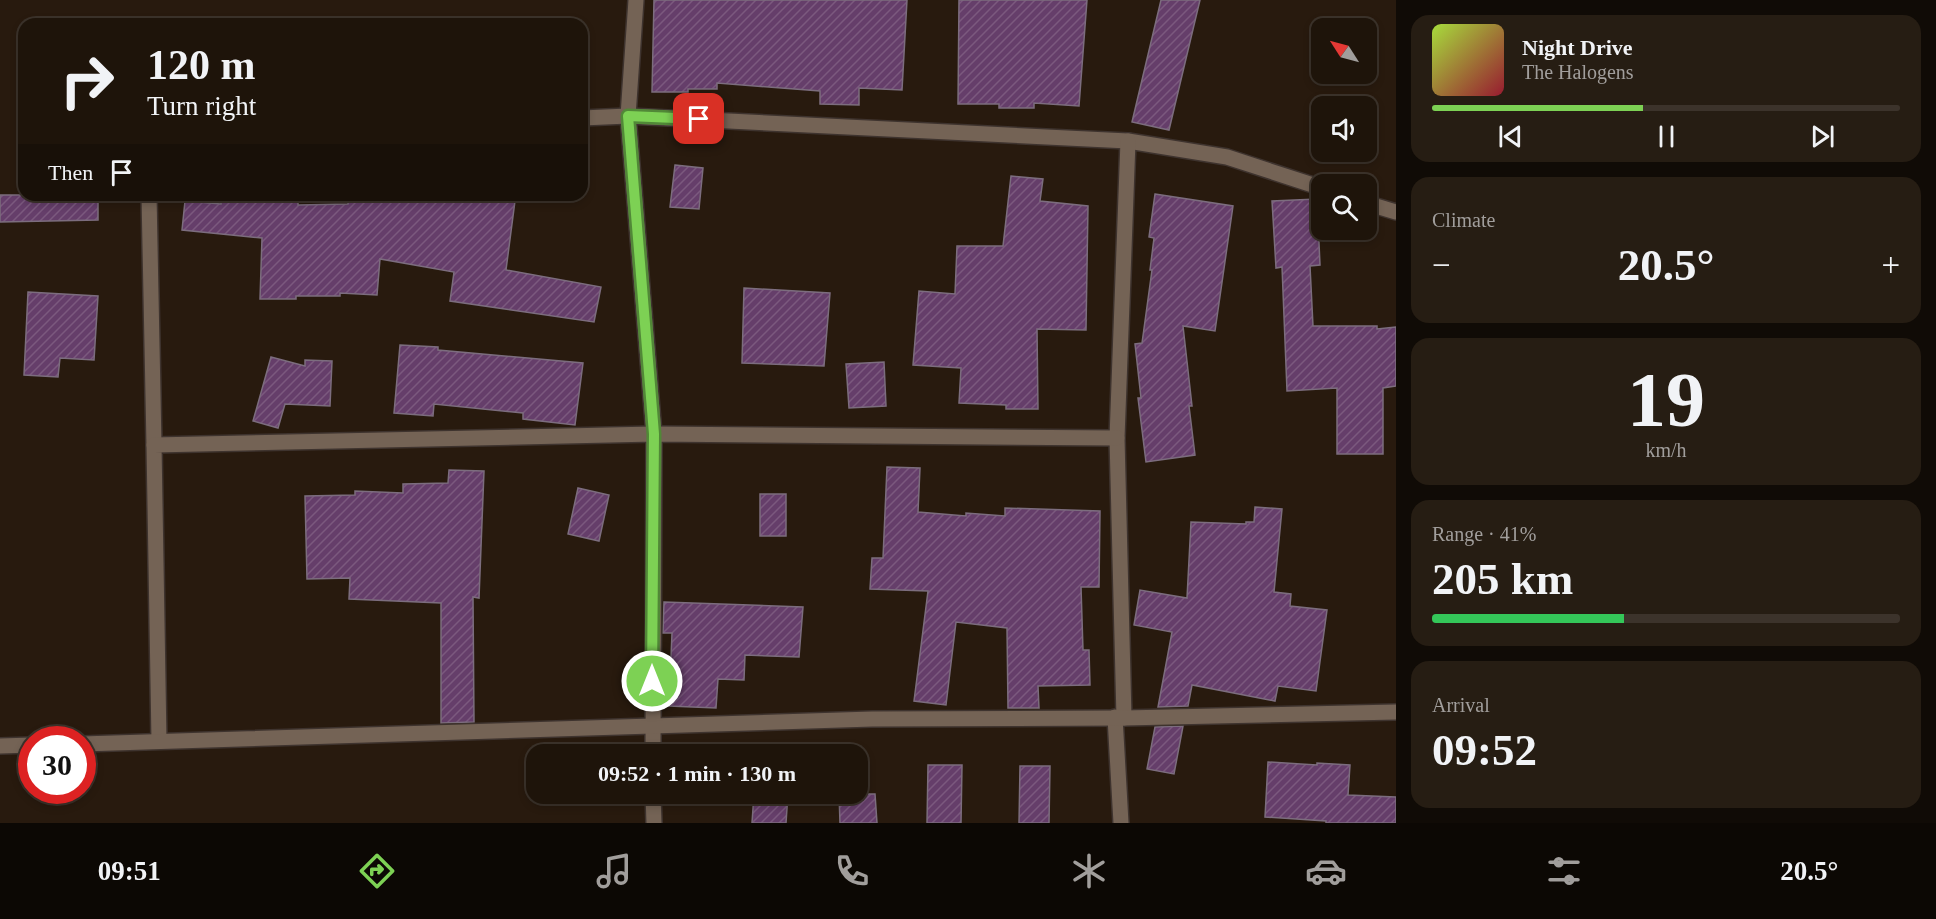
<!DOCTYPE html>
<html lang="en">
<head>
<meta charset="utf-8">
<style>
	:root { --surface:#1e140a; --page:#261d13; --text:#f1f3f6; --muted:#a19e9c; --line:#3c332b; --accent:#7dd154 }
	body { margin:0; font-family:"Times New Roman",serif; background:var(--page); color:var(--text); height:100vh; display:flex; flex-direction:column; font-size:22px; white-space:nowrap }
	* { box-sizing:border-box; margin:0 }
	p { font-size:20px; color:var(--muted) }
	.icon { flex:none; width:33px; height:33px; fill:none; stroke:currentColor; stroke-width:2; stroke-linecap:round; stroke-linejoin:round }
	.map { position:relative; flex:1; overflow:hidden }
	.drawer { display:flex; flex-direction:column; gap:15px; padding:15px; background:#100b06; width:540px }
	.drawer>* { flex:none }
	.banner { position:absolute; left:18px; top:18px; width:570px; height:183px; border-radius:18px; box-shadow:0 3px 9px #0003,0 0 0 2px var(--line); background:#1e140a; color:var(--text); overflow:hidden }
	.needle { width:39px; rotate:306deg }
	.fabs { position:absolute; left:1311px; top:18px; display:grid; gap:12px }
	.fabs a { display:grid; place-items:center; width:66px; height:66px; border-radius:12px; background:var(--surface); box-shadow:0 3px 9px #0003,0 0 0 2px var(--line); font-size:30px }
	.speed { position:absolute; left:18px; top:726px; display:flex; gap:12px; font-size:30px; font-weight:700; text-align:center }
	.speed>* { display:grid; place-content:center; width:78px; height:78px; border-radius:50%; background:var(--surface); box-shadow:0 3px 9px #0003,0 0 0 2px var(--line); line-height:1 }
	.speed .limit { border:9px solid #d22; background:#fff; color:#111 }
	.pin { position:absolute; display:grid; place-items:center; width:51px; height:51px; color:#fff; margin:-26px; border-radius:12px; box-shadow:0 3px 9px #0006 }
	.me { position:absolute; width:66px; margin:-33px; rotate:0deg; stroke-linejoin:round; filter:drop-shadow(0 0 4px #0008) }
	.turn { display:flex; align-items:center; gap:21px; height:126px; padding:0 30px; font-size:27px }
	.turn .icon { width:78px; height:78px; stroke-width:2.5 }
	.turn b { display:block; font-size:42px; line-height:51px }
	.then { display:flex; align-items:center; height:57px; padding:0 30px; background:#0003; gap:12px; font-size:22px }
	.big { font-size:45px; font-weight:700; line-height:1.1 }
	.drawer .widget { flex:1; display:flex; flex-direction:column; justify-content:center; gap:9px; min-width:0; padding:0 21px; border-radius:18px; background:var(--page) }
	.drawer .dial { align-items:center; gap:0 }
	.dial b { font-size:78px; line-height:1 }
	.song { display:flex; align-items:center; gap:18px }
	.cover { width:72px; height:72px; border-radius:9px; background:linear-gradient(135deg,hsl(80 70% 55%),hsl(350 70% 35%)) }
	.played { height:6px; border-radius:3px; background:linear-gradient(90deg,var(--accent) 45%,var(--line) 45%) }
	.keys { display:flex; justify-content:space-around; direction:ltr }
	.heat { display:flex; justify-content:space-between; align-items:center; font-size:33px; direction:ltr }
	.charge { height:9px; border-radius:4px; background:linear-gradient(90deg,#34c759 41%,var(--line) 0) }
	.trip { position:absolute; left:526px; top:744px; width:342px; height:60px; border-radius:18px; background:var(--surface); box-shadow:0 3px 9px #0003,0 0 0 2px var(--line); font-weight:700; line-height:60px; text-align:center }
	.tab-bar { display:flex; height:96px; justify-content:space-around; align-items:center; background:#0c0804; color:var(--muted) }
	.tab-bar .icon { width:42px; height:42px }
	.tab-bar .on { color:var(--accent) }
	.tab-bar b { font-size:27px; color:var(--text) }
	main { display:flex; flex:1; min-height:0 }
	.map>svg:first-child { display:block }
	.building { fill:url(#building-hatch); stroke:#7c6d7e; stroke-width:1.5 }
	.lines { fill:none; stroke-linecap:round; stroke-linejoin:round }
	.street-casing { stroke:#3e332e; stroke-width:18 }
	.street { stroke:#746355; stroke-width:15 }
	.route-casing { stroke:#518837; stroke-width:15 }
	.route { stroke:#7dd154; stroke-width:10 }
</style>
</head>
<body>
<main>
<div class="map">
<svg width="1396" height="823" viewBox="0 0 1396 823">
	<defs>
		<pattern id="building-hatch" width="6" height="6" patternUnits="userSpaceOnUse" patternTransform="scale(1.5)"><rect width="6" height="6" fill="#653e6a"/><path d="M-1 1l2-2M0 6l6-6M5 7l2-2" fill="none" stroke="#7b597e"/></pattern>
	</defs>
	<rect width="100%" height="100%" fill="#281a0e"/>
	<g class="building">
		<polygon points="654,0 907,0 902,90 859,88 859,105 820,104 820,91 717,83 717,89 688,89 688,92 652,92"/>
		<polygon points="959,0 1087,0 1079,106 1034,103 1034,108 999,108 999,104 958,104"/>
		<polygon points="1161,0 1200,0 1169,130 1132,122"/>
		<polygon points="675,165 703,168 699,209 670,207"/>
		<polygon points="1011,176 1043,179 1040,201 1088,206 1086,330 1037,329 1038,409 1006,409 1006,405 959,403 961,368 913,365 919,291 955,294 957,246 1003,246"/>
		<polygon points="1155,194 1233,206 1215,331 1183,326 1192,406 1189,406 1195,455 1146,462 1138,398 1141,398 1135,344 1142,343 1152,270 1150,270 1154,238 1149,237"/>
		<polygon points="0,195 98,195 98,220 0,222"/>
		<polygon points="222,195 298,195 298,205 348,204 349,195 465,195 515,201 506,270 601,287 594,322 450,301 454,272 380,259 377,295 340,293 340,296 296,296 296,299 260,299 262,238 182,230 185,201 221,204"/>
		<polygon points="1317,199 1320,265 1310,266 1313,326 1377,326 1377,329 1396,327 1396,386 1383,388 1383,454 1337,454 1337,388 1287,391 1282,267 1276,268 1272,201"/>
		<polygon points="744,288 830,293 824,366 742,363"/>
		<polygon points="28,292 98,296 94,360 60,358 58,377 24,375"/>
		<polygon points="400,345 438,347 438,350 583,363 575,425 523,419 523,413 434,404 433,416 394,413"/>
		<polygon points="271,357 305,366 305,360 332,361 330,406 285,404 278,428 253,421"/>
		<polygon points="884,362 886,406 849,408 846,364"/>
		<polygon points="887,467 920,468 918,512 966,516 966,513 1005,516 1005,508 1100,511 1099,587 1081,587 1083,650 1089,650 1090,685 1038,686 1039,708 1008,708 1007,628 956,622 946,705 914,701 928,591 870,589 872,558 883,558"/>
		<polygon points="449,470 484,471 479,598 473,597 474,722 441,723 441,603 349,599 350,578 307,579 305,496 355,495 355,491 403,493 403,484 448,483"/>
		<polygon points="578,488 609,495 599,541 568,534"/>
		<rect x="760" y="494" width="26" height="42"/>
		<polygon points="1255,507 1282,509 1274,592 1291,594 1290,606 1327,610 1316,691 1278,686 1275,701 1192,685 1188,706 1158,707 1172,632 1134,625 1140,590 1187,598 1191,522 1246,524 1246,522 1254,522"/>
		<polygon points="664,602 803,607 799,657 745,655 744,680 718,679 716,708 669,706 672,633 663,633"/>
		<polygon points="1183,726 1174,774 1147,769 1155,727"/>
		<polygon points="1268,762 1317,765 1317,763 1350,765 1348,795 1396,797 1396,823 1326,823 1326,821 1265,817"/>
		<polygon points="928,765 962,765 961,823 927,823"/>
		<polygon points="1020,766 1050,766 1049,823 1019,823"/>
		<polygon points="754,794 788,794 786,823 752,823"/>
		<polygon points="839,794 875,794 877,823 840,823"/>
	</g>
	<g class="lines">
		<defs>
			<g id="street">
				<polyline points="636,0 628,116 654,434 653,754"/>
				<polyline points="582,118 628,116 1128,141 1227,157 1322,188"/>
				<polyline points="149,195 154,445"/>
				<polyline points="1366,203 1396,212"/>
				<polyline points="1115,717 1121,823"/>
				<polyline points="1124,718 1117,438 1128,141"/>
				<polyline points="159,741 154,445 654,434 1117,438"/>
				<polyline points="82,744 872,719 1124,718 1396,712"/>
				<polyline points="0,746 32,745"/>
				<polyline points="653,794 654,823"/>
			</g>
		</defs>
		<use href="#street" class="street-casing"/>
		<use href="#street" class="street"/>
	</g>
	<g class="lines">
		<defs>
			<polyline id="route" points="652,681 654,434 628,116 699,119"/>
		</defs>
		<use href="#route" class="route-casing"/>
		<use href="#route" class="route"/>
	</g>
</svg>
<div class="fabs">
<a><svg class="needle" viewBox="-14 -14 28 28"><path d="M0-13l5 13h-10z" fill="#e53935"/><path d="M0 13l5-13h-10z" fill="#a19e9c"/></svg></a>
<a><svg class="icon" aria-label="sound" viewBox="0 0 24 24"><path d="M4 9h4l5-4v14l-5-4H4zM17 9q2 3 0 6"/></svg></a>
<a><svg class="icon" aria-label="search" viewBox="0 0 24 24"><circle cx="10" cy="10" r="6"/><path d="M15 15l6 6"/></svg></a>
</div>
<div class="speed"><div class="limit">30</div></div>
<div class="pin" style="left:699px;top:119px;background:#d93025"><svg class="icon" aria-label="arrive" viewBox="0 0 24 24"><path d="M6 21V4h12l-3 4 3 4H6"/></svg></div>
<svg class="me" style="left:652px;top:681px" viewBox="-20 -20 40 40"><circle r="17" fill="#7dd154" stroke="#fff" stroke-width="3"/><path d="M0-11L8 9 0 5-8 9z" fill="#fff"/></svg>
<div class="trip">09:52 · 1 min · 130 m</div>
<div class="banner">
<div class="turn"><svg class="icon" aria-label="right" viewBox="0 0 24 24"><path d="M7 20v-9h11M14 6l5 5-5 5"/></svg><div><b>120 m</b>Turn right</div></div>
<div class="then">Then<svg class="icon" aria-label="arrive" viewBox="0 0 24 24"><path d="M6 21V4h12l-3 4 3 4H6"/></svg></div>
</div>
</div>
<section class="drawer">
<div class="widget">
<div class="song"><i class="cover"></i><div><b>Night Drive</b><p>The Halogens</p></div></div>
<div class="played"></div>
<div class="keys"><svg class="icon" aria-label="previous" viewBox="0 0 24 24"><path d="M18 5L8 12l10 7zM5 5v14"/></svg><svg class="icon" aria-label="pause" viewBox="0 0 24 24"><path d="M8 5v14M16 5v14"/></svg><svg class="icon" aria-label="next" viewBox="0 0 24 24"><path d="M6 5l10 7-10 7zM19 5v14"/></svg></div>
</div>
<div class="widget"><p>Climate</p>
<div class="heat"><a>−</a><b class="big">20.5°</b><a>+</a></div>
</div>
<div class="widget dial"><b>19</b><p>km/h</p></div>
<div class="widget"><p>Range · 41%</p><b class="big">205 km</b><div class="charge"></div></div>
<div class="widget"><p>Arrival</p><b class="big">09:52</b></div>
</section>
</main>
<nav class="tab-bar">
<b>09:51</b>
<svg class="icon on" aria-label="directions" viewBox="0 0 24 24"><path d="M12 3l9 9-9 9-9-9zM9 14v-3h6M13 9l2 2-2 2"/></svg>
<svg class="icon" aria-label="music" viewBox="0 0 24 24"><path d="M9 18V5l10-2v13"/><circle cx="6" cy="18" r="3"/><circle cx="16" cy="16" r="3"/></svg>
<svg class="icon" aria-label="phone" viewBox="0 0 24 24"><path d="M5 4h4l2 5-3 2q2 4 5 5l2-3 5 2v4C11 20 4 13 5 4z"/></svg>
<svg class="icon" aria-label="climate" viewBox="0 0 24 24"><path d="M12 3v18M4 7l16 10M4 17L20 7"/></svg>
<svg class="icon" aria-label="car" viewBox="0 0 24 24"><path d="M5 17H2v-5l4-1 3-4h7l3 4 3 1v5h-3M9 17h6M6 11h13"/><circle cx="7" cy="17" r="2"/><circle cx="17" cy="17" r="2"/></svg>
<svg class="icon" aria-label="filters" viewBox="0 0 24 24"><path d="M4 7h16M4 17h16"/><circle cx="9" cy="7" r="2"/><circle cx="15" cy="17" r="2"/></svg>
<b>20.5°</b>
</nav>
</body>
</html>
